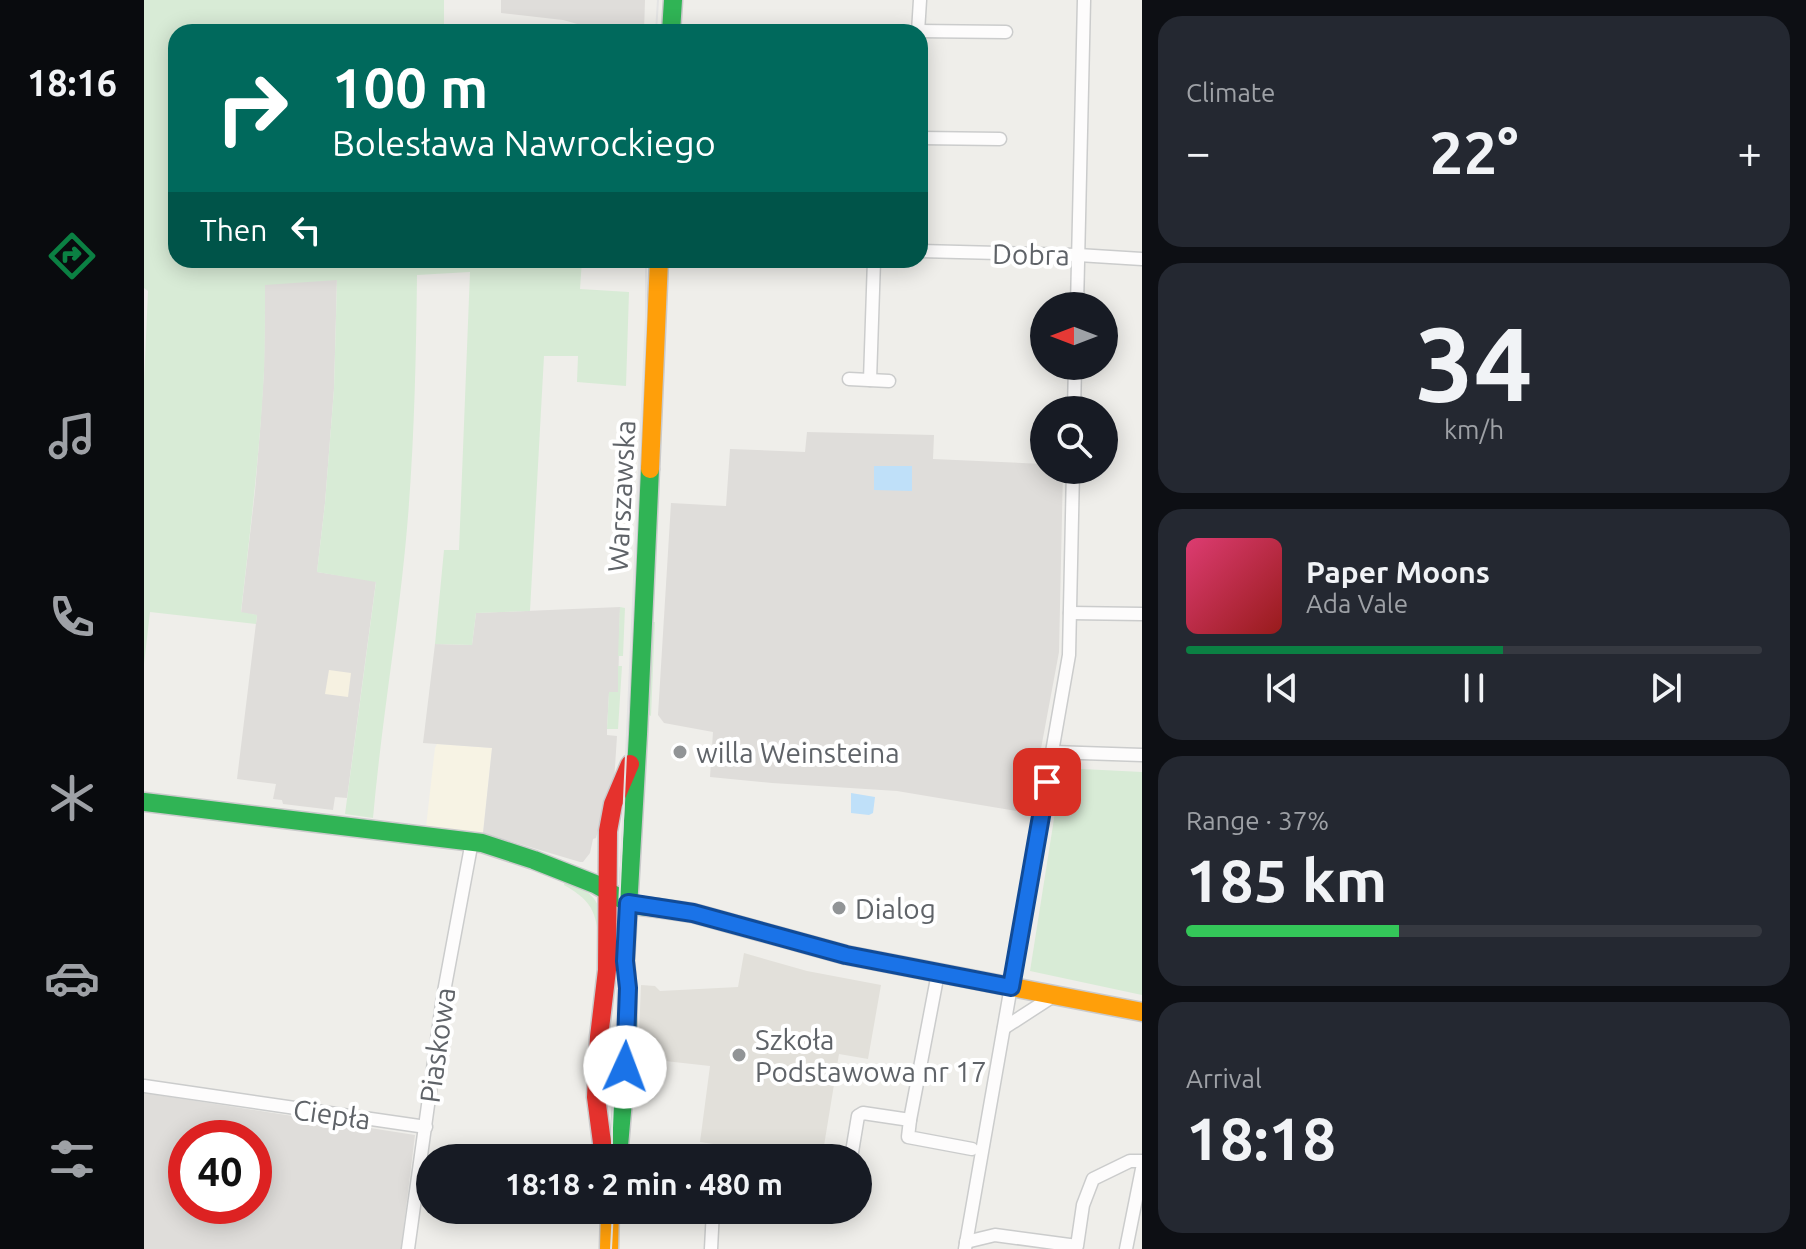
<!DOCTYPE html>
<html lang="en">
<head>
<meta charset="utf-8">
<style>
	:root { --surface:#171b24; --page:#242831; --text:#f1f3f6; --muted:#9ea1a6; --line:#363941; --accent:#0b8043 }
	body { margin:0; font-family:Ubuntu,sans-serif; background:var(--page); color:var(--text); height:100vh; display:flex; flex-direction:column; font-size:30px; white-space:nowrap }
	* { box-sizing:border-box; margin:0 }
	p { font-size:26px; color:var(--muted) }
	.icon { flex:none; width:44px; height:44px; fill:none; stroke:currentColor; stroke-width:2; stroke-linecap:round; stroke-linejoin:round }
	.map { position:relative; flex:1; overflow:hidden }
	.panel { display:flex; flex-direction:column; gap:16px; padding:16px; background:#0d0f14; width:664px }
	.panel>* { flex:none }
	.guide { position:absolute; left:24px; top:24px; width:760px; height:244px; border-radius:24px; box-shadow:0 4px 20px #0003; background:#00695c; color:#fff; overflow:hidden }
	.needle { width:52px; rotate:270deg }
	.tools { position:absolute; left:886px; top:292px; display:grid; gap:16px }
	.tools a { display:grid; place-items:center; width:88px; height:88px; border-radius:50%; background:var(--surface); box-shadow:0 4px 20px #0003; font-size:40px }
	.speed { position:absolute; left:24px; top:1120px; display:flex; gap:16px; font-size:40px; font-weight:700; text-align:center }
	.speed>* { display:grid; place-content:center; width:104px; height:104px; border-radius:50%; background:var(--surface); box-shadow:0 4px 20px #0003; line-height:1 }
	.speed .limit { border:12px solid #d22; background:#fff; color:#111 }
	.pin { position:absolute; display:grid; place-items:center; width:68px; height:68px; color:#fff; margin:-34px; border-radius:16px; box-shadow:0 4px 12px #0006 }
	.me { position:absolute; width:88px; margin:-44px; rotate:2deg; stroke-linejoin:round; filter:drop-shadow(0 0 6px #0008) }
	.turn { display:flex; align-items:center; gap:28px; height:168px; padding:0 32px; font-size:36px }
	.turn .icon { width:104px; height:104px; stroke-width:2.5 }
	.turn b { display:block; font-size:56px; line-height:68px }
	.then { display:flex; align-items:center; height:76px; padding:0 32px; background:#0003; gap:16px; font-size:30px }
	.big { font-size:60px; font-weight:700; line-height:1.1 }
	.panel .tile { flex:1; display:flex; flex-direction:column; justify-content:center; gap:12px; min-width:0; padding:0 28px; border-radius:24px; background:var(--page) }
	.panel .dial { align-items:center; gap:0 }
	.dial b { font-size:104px; line-height:1 }
	.song { display:flex; align-items:center; gap:24px }
	.cover { width:96px; height:96px; border-radius:12px; background:linear-gradient(135deg,hsl(340 70% 55%),hsl(0 70% 35%)) }
	.played { height:8px; border-radius:4px; background:linear-gradient(90deg,var(--accent) 55%,var(--line) 55%) }
	.keys { display:flex; justify-content:space-around; direction:ltr }
	.heat { display:flex; justify-content:space-between; align-items:center; font-size:44px; direction:ltr }
	.charge { height:12px; border-radius:6px; background:linear-gradient(90deg,#34c759 37%,var(--line) 0) }
	.trip { position:absolute; left:272px; top:1144px; width:456px; height:80px; border-radius:40px; background:var(--surface); box-shadow:0 4px 20px #0003; font-weight:700; line-height:80px; text-align:center }
	main { display:flex; flex:1; min-height:0 }
	.tab-bar { display:flex; flex-direction:column; width:144px; justify-content:space-around; align-items:center; background:#090b0e; color:var(--muted) }
	.tab-bar .icon { width:56px; height:56px }
	.tab-bar .selected { color:var(--accent) }
	.tab-bar b { font-size:36px; color:var(--text) }
	.map>svg:first-child { display:block }
	.commercial { fill:#f7f3e4 }
	.industrial { fill:#dfddda; fill-rule:evenodd }
	.education { fill:#e2e0da }
	.green { fill:#d8ebd6 }
	.sand { fill:#f6f1e1 }
	.water { fill:#bfe0f9 }
	.lines { fill:none; stroke-linecap:round; stroke-linejoin:round }
	.street-casing { stroke:#cbcccc; stroke-width:15 }
	.fast-casing { stroke:#cacacb; stroke-width:21 }
	.slow-casing { stroke:#cacacb; stroke-width:21 }
	.jam-casing { stroke:#cacacb; stroke-width:21 }
	.street { stroke:#fdfcfc; stroke-width:12 }
	.fast { stroke:#30b455; stroke-width:18 }
	.slow { stroke:#ff9f0a; stroke-width:18 }
	.jam { stroke:#e5322d; stroke-width:18 }
	.tram { stroke:#e4e4e4; stroke-width:2 }
	.route-casing { stroke:#114b97; stroke-width:20 }
	.route { stroke:#1a73e8; stroke-width:14 }
	.poi-dot { fill:#919496; stroke:#fff; stroke-width:3 }
	.labels { text-anchor:middle; dominant-baseline:central; stroke-width:8; stroke-linejoin:round; paint-order:stroke }
	.street-label { font-size:28px; fill:#5f6368; stroke:#fff }
	.poi-label { font-size:28px; fill:#5f6368; stroke:#fff; text-anchor:start }
</style>
</head>
<body>
<main>
<nav class="tab-bar">
<b>18:16</b>
<svg class="icon selected" aria-label="directions" viewBox="0 0 24 24"><path d="M12 3l9 9-9 9-9-9zM9 14v-3h6M13 9l2 2-2 2"/></svg>
<svg class="icon" aria-label="music" viewBox="0 0 24 24"><path d="M9 18V5l10-2v13"/><circle cx="6" cy="18" r="3"/><circle cx="16" cy="16" r="3"/></svg>
<svg class="icon" aria-label="phone" viewBox="0 0 24 24"><path d="M5 4h4l2 5-3 2q2 4 5 5l2-3 5 2v4C11 20 4 13 5 4z"/></svg>
<svg class="icon" aria-label="climate" viewBox="0 0 24 24"><path d="M12 3v18M4 7l16 10M4 17L20 7"/></svg>
<svg class="icon" aria-label="car" viewBox="0 0 24 24"><path d="M5 17H2v-5l4-1 3-4h7l3 4 3 1v5h-3M9 17h6M6 11h13"/><circle cx="7" cy="17" r="2"/><circle cx="17" cy="17" r="2"/></svg>
<svg class="icon" aria-label="filters" viewBox="0 0 24 24"><path d="M4 7h16M4 17h16"/><circle cx="9" cy="7" r="2"/><circle cx="15" cy="17" r="2"/></svg>
</nav>
<div class="map">
<svg width="998" height="1249" viewBox="0 0 998 1249">
	<rect width="100%" height="100%" fill="#efeeea"/>
	<polygon class="commercial" points="293,744 348,748 339,833 282,827 291,748"/>
	<g class="industrial">
		<polygon points="357,0 501,0 500,32 462,32 419,20 357,13"/>
		<polygon points="193,279 190,389 181,503 173,572 232,581 203,798 191,797 189,810 139,804 138,800 129,799 132,784 93,779 113,615 97,613 111,491 116,430 120,370 121,284"/>
		<polygon points="663,432 790,435 789,459 900,464 900,470 919,470 915,652 885,813 753,791 628,783 566,777 569,732 520,723 514,715 527,503 582,506 586,449 661,452"/>
		<polygon points="476,607 474,692 465,693 463,729 463,735 473,736 470,782 463,798 452,838 449,839 446,853 439,862 436,862 339,833 348,748 279,743 291,644 328,645 332,613"/>
		<path d="M0,1093L271,1135L257,1249H0ZM110,1138V1206H42V1138Z"/>
	</g>
	<polygon class="education" points="600,953 663,971 737,985 724,1059 695,1054 678,1158 663,1158 556,1142 566,1066 494,1058 497,985 511,986 516,991 594,987"/>
	<g class="green">
		<path d="M0,0H300V32H32V260H438L436,289L485,292L482,386L433,382L434,356H400L386,611L332,613L328,645L291,644L300,550H315L326,272L273,275C272,367 270,459 261,550C252,640 237,728 229,818L201,814L232,582L173,572L181,503L190,389L193,280L121,285C121,314 121,343 120,372C116,452 106,532 97,612L113,615L112,624L6,612L0,664V382L4,291L0,288Z"/>
		<polygon points="476,607 481,608 479,656 474,656"/>
		<polygon points="509,622 511,622 507,716 502,713 506,625"/>
		<polygon points="474,666 478,666 474,729 463,729 465,692 474,692"/>
		<polygon points="918,768 998,772 998,995 886,971"/>
		<path d="M421,880C462,898 457,909 456,950C452,915 452,903 420,885Z"/>
	</g>
	<polygon class="sand" points="185,670 207,673 204,697 181,694"/>
	<g class="water">
		<polygon points="730,466 768,466 768,491 730,490"/>
		<polygon points="707,793 731,797 729,813 725,815 707,813"/>
	</g>
	<g class="lines">
		<defs>
			<g id="street">
				<polyline points="774,31 862,32"/>
				<polyline points="774,32 776,0"/>
				<polyline points="776,138 856,139"/>
				<polyline points="776,251 934,255 998,259"/>
				<polyline points="933,306 940,0"/>
				<polyline points="705,379 745,381"/>
				<polyline points="726,380 730,260"/>
				<polyline points="930,410 931,366"/>
				<polyline points="926,613 998,614"/>
				<polyline points="908,752 998,755"/>
				<polyline points="860,1028 911,995"/>
				<polyline points="0,1086 282,1127"/>
				<polyline points="766,1120 794,973"/>
				<polyline points="503,1154 534,1158"/>
				<polyline points="707,1158 714,1116 719,1113 766,1120 764,1137 828,1149"/>
				<polyline points="822,1242 851,1235 933,1246 939,1205 949,1179 986,1161 998,1161"/>
				<polyline points="264,1249 299,997 328,841"/>
				<polyline points="567,1249 569,1210"/>
				<polyline points="821,1249 925,655 929,470"/>
				<polyline points="982,1249 998,1169"/>
			</g>
			<g id="fast">
				<polyline points="527,32 529,0"/>
				<polyline points="0,802 338,843 390,860 451,884 488,905 514,908"/>
				<path d="M474,1158C479,1096 488,1023 481,961L494,734L506,469"/>
			</g>
			<g id="slow">
				<polyline points="506,469 515,260"/>
				<polyline points="514,908 549,913 702,955 998,1012"/>
				<polyline points="465,1249 466,1210"/>
			</g>
			<polyline id="jam" points="460,1158 452,1097 455,1037 463,970 464,831 469,804 486,764"/>
		</defs>
		<use href="#street" class="street-casing"/>
		<use href="#fast" class="fast-casing"/>
		<use href="#slow" class="slow-casing"/>
		<use href="#jam" class="jam-casing"/>
		<use href="#street" class="street"/>
		<use href="#fast" class="fast"/>
		<use href="#slow" class="slow"/>
		<use href="#jam" class="jam"/>
		<g class="tram">
			<polyline points="512,32 514,0"/>
			<polyline points="468,1158 468,1128 473,1010 473,952 502,317 502,260"/>
			<polyline points="467,1249 469,1210"/>
		</g>
	</g>
	<g class="lines">
		<defs>
			<polyline id="route" points="481,1067 484,988 481,961 484,903 549,913 702,955 867,987 903,782"/>
		</defs>
		<use href="#route" class="route-casing"/>
		<use href="#route" class="route"/>
	</g>
	<g class="poi-dot">
		<circle cx="536" cy="752" r="8"/>
		<circle cx="695" cy="908" r="8"/>
		<circle cx="595" cy="1055" r="8"/>
	</g>
	<g class="labels">
		<g class="street-label">
			<text transform="translate(887 254) rotate(1)">Dobra</text>
			<text transform="translate(477 496) rotate(-87)">Warszawska</text>
			<text transform="translate(293 1045) rotate(-82)">Piaskowa</text>
			<text transform="translate(188 1114) rotate(8)">Ciepła</text>
		</g>
		<g class="poi-label">
			<text x="552" y="752">willa Weinsteina</text>
			<text x="711" y="908">Dialog</text>
			<text x="611" y="1039">Szkoła<tspan x="611" dy="32">Podstawowa nr 17</tspan></text>
		</g>
	</g>
</svg>
<div class="tools">
<a><svg class="needle" viewBox="-14 -14 28 28"><path d="M0-13l5 13h-10z" fill="#e53935"/><path d="M0 13l5-13h-10z" fill="#9ea1a6"/></svg></a>
<a><svg class="icon" aria-label="search" viewBox="0 0 24 24"><circle cx="10" cy="10" r="6"/><path d="M15 15l6 6"/></svg></a>
</div>
<div class="speed"><div class="limit">40</div></div>
<div class="pin" style="left:903px;top:782px;background:#d93025"><svg class="icon" aria-label="arrive" viewBox="0 0 24 24"><path d="M6 21V4h12l-3 4 3 4H6"/></svg></div>
<svg class="me" style="left:481px;top:1067px" viewBox="-20 -20 40 40"><circle r="19" fill="#fff"/><path d="M0-13L10 11 0 6-10 11z" fill="#1a73e8"/></svg>
<div class="trip">18:18 · 2 min · 480 m</div>
<div class="guide">
<div class="turn"><svg class="icon" aria-label="right" viewBox="0 0 24 24"><path d="M7 20v-9h11M14 6l5 5-5 5"/></svg><div><b>100 m</b>Bolesława Nawrockiego</div></div>
<div class="then">Then<svg class="icon" aria-label="left" viewBox="0 0 24 24"><path d="M17 20v-9H6M10 6l-5 5 5 5"/></svg></div>
</div>
</div>
<section class="panel">
<div class="tile"><p>Climate</p>
<div class="heat"><a>−</a><b class="big">22°</b><a>+</a></div>
</div>
<div class="tile dial"><b>34</b><p>km/h</p></div>
<div class="tile">
<div class="song"><i class="cover"></i><div><b>Paper Moons</b><p>Ada Vale</p></div></div>
<div class="played"></div>
<div class="keys"><svg class="icon" aria-label="previous" viewBox="0 0 24 24"><path d="M18 5L8 12l10 7zM5 5v14"/></svg><svg class="icon" aria-label="pause" viewBox="0 0 24 24"><path d="M8 5v14M16 5v14"/></svg><svg class="icon" aria-label="next" viewBox="0 0 24 24"><path d="M6 5l10 7-10 7zM19 5v14"/></svg></div>
</div>
<div class="tile"><p>Range · 37%</p><b class="big">185 km</b><div class="charge"></div></div>
<div class="tile"><p>Arrival</p><b class="big">18:18</b></div>
</section>
</main>
</body>
</html>
